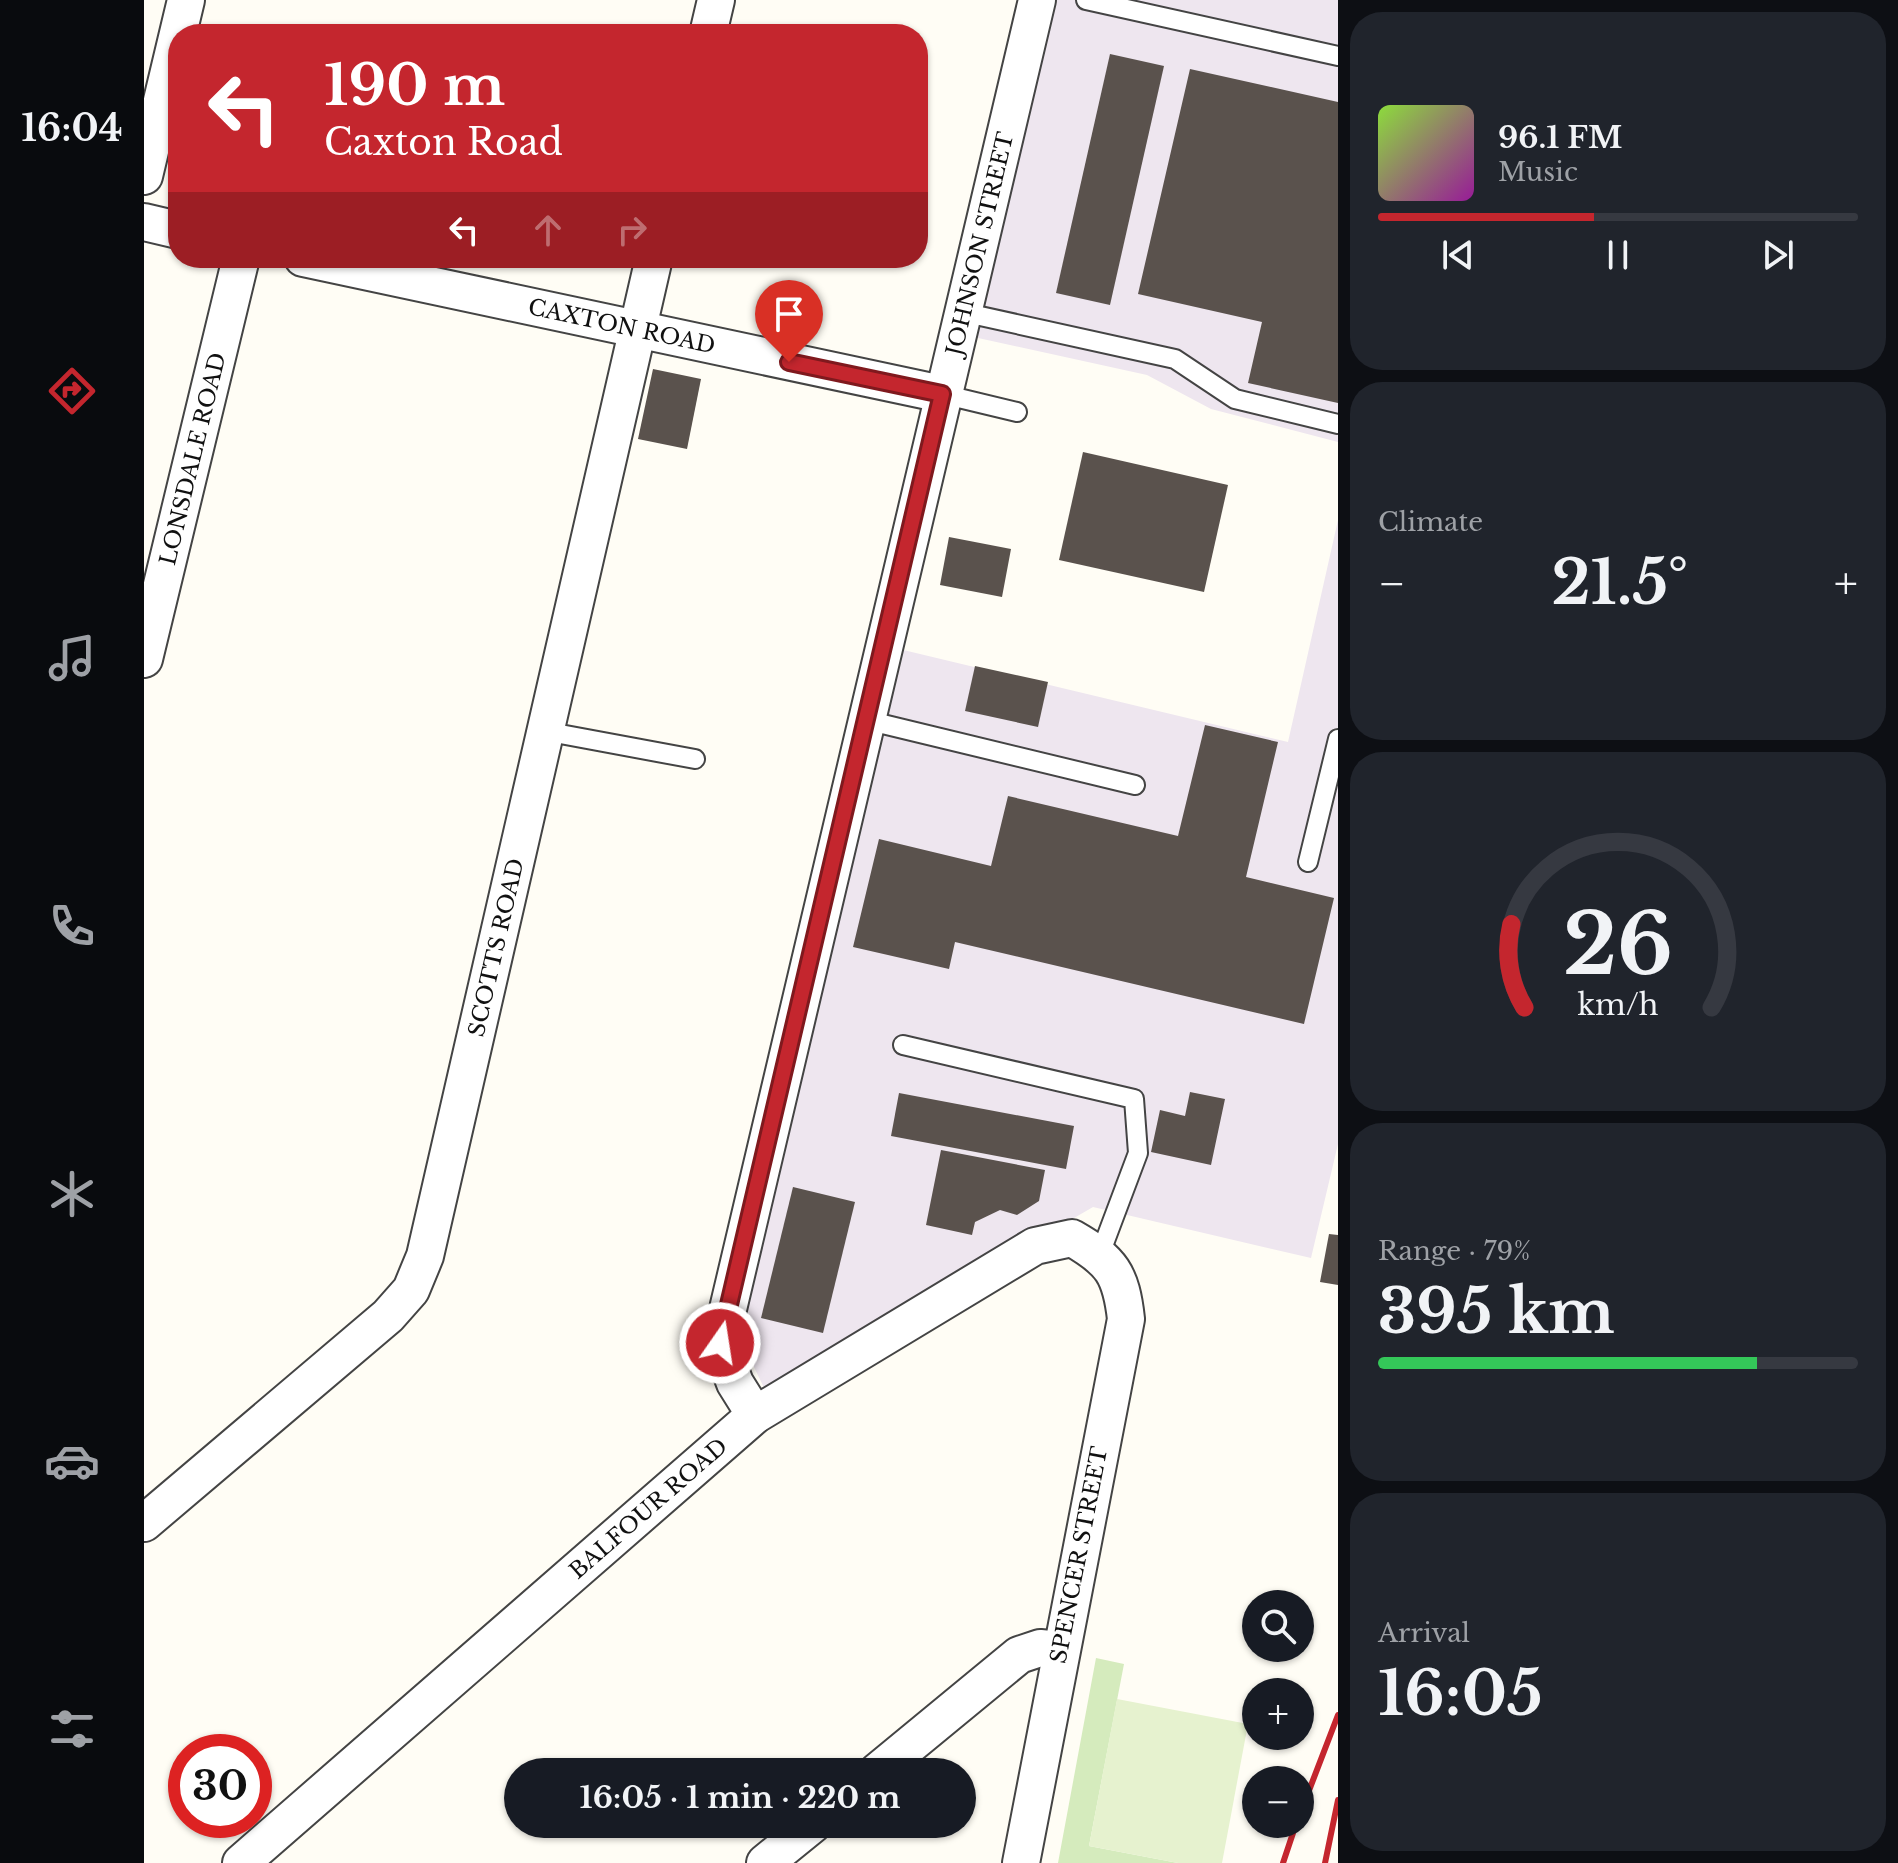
<!DOCTYPE html>
<html lang="en">
<head>
<meta charset="utf-8">
<style>
	:root { --surface:#171b24; --page:#20242c; --text:#f1f3f6; --muted:#9ea1a6; --line:#363941; --accent:#c4262e }
	body { margin:0; font-family:"Libre Baskerville",serif; background:var(--page); color:var(--text); height:100vh; display:flex; flex-direction:column; font-size:30px; white-space:nowrap }
	* { box-sizing:border-box; margin:0 }
	p { font-size:26px; color:var(--muted) }
	.icon { flex:none; width:44px; height:44px; fill:none; stroke:currentColor; stroke-width:2; stroke-linecap:round; stroke-linejoin:round }
	.map { position:relative; flex:1; overflow:hidden }
	.side { display:flex; flex-direction:column; gap:12px; padding:12px; background:#0d0f14; width:560px }
	.side>* { flex:none }
	.guide { position:absolute; left:24px; top:24px; width:760px; height:244px; border-radius:32px; box-shadow:0 2px 6px #0004; background:#c4262e; color:#fff; overflow:hidden }
	.fabs { position:absolute; left:1098px; top:1590px; display:grid; gap:16px }
	.fabs a { display:grid; place-items:center; width:72px; height:72px; border-radius:50%; background:var(--surface); box-shadow:0 2px 6px #0004; font-size:40px }
	.speed { position:absolute; left:24px; top:1734px; display:flex; gap:16px; font-size:40px; font-weight:700; text-align:center }
	.speed>* { display:grid; place-content:center; width:104px; height:104px; border-radius:50%; background:var(--surface); box-shadow:0 2px 6px #0004; line-height:1 }
	.speed .limit { border:12px solid #d22; background:#fff; color:#111 }
	.pin { position:absolute; display:grid; place-items:center; width:68px; height:68px; color:#fff; margin:-82px -34px; border-radius:50% 50% 50% 0; rotate:-45deg; box-shadow:0 0 8px #0007 }
	.pin .icon { rotate:45deg }
	.me { position:absolute; width:88px; margin:-44px; rotate:13deg; stroke-linejoin:round; filter:drop-shadow(0 0 6px #0008) }
	.turn { display:flex; align-items:center; gap:28px; height:168px; padding:0 24px; font-size:36px }
	.turn .icon { width:104px; height:104px; stroke-width:2.5 }
	.turn b { display:block; font-size:56px; line-height:68px }
	.lanes { display:flex; align-items:center; height:76px; padding:0 24px; background:#0003; justify-content:center; gap:40px; direction:ltr }
	.lanes .off { opacity:.35 }
	.big { font-size:60px; font-weight:700; line-height:1.1 }
	.side .widget { flex:1; display:flex; flex-direction:column; justify-content:center; gap:12px; min-width:0; padding:0 28px; border-radius:32px; background:var(--page) }
	.side .dial { align-items:center; gap:0 }
	.dial svg { height:208px; overflow:visible; fill:none; stroke:var(--line); stroke-width:7; stroke-linecap:round; text-anchor:middle }
	.dial text { fill:var(--text); stroke:none }
	.song { display:flex; align-items:center; gap:24px }
	.cover { width:96px; height:96px; border-radius:12px; background:linear-gradient(135deg,hsl(90 70% 55%),hsl(300 70% 35%)) }
	.played { height:8px; border-radius:4px; background:linear-gradient(90deg,var(--accent) 45%,var(--line) 45%) }
	.keys { display:flex; justify-content:space-around; direction:ltr }
	.heat { display:flex; justify-content:space-between; align-items:center; font-size:44px; direction:ltr }
	.charge { height:12px; border-radius:6px; background:linear-gradient(90deg,#34c759 79%,var(--line) 0) }
	.trip { position:absolute; left:360px; top:1758px; width:472px; height:80px; border-radius:40px; background:var(--surface); box-shadow:0 2px 6px #0004; font-weight:700; line-height:80px; text-align:center }
	main { display:flex; flex:1; min-height:0 }
	.tabs { display:flex; flex-direction:column; width:144px; justify-content:space-around; align-items:center; background:#090b0e; color:var(--muted) }
	.tabs .icon { width:56px; height:56px }
	.tabs .selected { color:var(--accent) }
	.tabs b { font-size:36px; color:var(--text) }
	.map>svg:first-child { display:block }
	.industrial { fill:#eee6ef }
	.green { fill:#d5ebbd }
	.pitch { fill:#e6f2cf }
	.building { fill:#5a524d }
	.lines { fill:none; stroke-linecap:round; stroke-linejoin:round }
	.service-casing { stroke:#444; stroke-width:22 }
	.minor-casing { stroke:#444; stroke-width:40 }
	.service { stroke:#fff; stroke-width:18 }
	.minor { stroke:#fff; stroke-width:36 }
	.rail { stroke:#c4262e; stroke-width:6 }
	.route-casing { stroke:#7f191e; stroke-width:20 }
	.route { stroke:#c4262e; stroke-width:14 }
	.labels { text-anchor:middle; dominant-baseline:central; stroke-width:8; stroke-linejoin:round; paint-order:stroke }
	.street-label { font-size:22px; fill:#111; stroke:#fff }
</style>
</head>
<body>
<main>
<nav class="tabs">
<b>16:04</b>
<svg class="icon selected" aria-label="directions" viewBox="0 0 24 24"><path d="M12 3l9 9-9 9-9-9zM9 14v-3h6M13 9l2 2-2 2"/></svg>
<svg class="icon" aria-label="music" viewBox="0 0 24 24"><path d="M9 18V5l10-2v13"/><circle cx="6" cy="18" r="3"/><circle cx="16" cy="16" r="3"/></svg>
<svg class="icon" aria-label="phone" viewBox="0 0 24 24"><path d="M5 4h4l2 5-3 2q2 4 5 5l2-3 5 2v4C11 20 4 13 5 4z"/></svg>
<svg class="icon" aria-label="climate" viewBox="0 0 24 24"><path d="M12 3v18M4 7l16 10M4 17L20 7"/></svg>
<svg class="icon" aria-label="car" viewBox="0 0 24 24"><path d="M5 17H2v-5l4-1 3-4h7l3 4 3 1v5h-3M9 17h6M6 11h13"/><circle cx="7" cy="17" r="2"/><circle cx="17" cy="17" r="2"/></svg>
<svg class="icon" aria-label="filters" viewBox="0 0 24 24"><path d="M4 7h16M4 17h16"/><circle cx="9" cy="7" r="2"/><circle cx="15" cy="17" r="2"/></svg>
</nav>
<div class="map">
<svg width="1194" height="1863" viewBox="0 0 1194 1863">
	<rect width="100%" height="100%" fill="#fffdf5"/>
	<g class="industrial">
		<polygon points="903,0 1194,0 1194,442 1067,409 1003,375 825,336"/>
		<polygon points="1194,520 1194,1144 1167,1258 949,1207 624,1396 593,1332 751,648 1144,742"/>
	</g>
	<polygon class="green" points="952,1658 980,1664 945,1846 1034,1863 914,1863"/>
	<polygon class="pitch" points="973,1699 1104,1724 1078,1863 1034,1863 945,1846"/>
	<g class="building">
		<polygon points="966,54 1020,66 966,305 912,293"/>
		<polygon points="1046,69 1194,102 1194,403 1104,383 1118,322 994,294"/>
		<polygon points="509,369 557,379 543,449 494,439"/>
		<polygon points="939,452 1084,485 1060,592 915,560"/>
		<polygon points="805,537 867,549 858,597 796,585"/>
		<polygon points="831,666 904,682 894,727 821,711"/>
		<polygon points="1061,725 1134,742 1102,877 1190,898 1160,1024 811,942 805,969 709,947 735,839 847,866 864,796 1034,836"/>
		<polygon points="1046,1092 1081,1099 1067,1165 1007,1152 1016,1110 1041,1116"/>
		<polygon points="755,1093 930,1126 922,1169 747,1136"/>
		<polygon points="797,1150 901,1170 895,1201 873,1215 856,1210 831,1222 828,1235 782,1225"/>
		<polygon points="649,1187 711,1202 679,1333 617,1318"/>
		<polygon points="1185,1234 1194,1235 1194,1285 1176,1282"/>
	</g>
	<g class="lines">
		<defs>
			<g id="service">
				<polyline points="942,0 1194,56"/>
				<polyline points="818,312 1031,359 1091,399 1194,424"/>
				<polyline points="798,394 873,412"/>
				<polyline points="722,720 991,785"/>
				<polyline points="400,731 551,759"/>
				<polyline points="1164,862 1194,739"/>
				<polyline points="759,1045 990,1099 994,1153 956,1254"/>
			</g>
			<g id="minor">
				<polyline points="564,34 572,0"/>
				<polyline points="0,176 42,0"/>
				<polyline points="0,222 34,230"/>
				<path id="s1" d="M159,258L798,394"/>
				<path id="s2" d="M0,659L97,258"/>
				<path id="s3" d="M611,1415L591,1383L576,1343L893,0"/>
				<path id="s4" d="M0,1523L244,1316L267,1290L281,1256L510,258"/>
				<polyline points="733,1772 875,1655 896,1648 916,1650"/>
				<path id="s5" d="M97,1863L611,1415L891,1246L928,1238C968,1261 977,1274 982,1319L877,1863"/>
				<polyline points="621,1863 669,1824"/>
			</g>
		</defs>
		<use href="#service" class="service-casing"/>
		<use href="#minor" class="minor-casing"/>
		<use href="#service" class="service"/>
		<use href="#minor" class="minor"/>
		<g class="rail">
			<polyline points="1156,1814 1194,1715"/>
			<polyline points="1139,1863 1152,1824"/>
			<polyline points="1181,1863 1194,1800"/>
		</g>
	</g>
	<g class="lines">
		<defs>
			<polyline id="route" points="576,1343 798,394 645,362"/>
		</defs>
		<use href="#route" class="route-casing"/>
		<use href="#route" class="route"/>
	</g>
	<g class="labels">
		<g class="street-label">
			<text stroke="none"><textPath href="#s3" startOffset="1210">JOHNSON STREET</textPath></text>
			<text stroke="none"><textPath href="#s1" startOffset="326">CAXTON ROAD</textPath></text>
			<text stroke="none"><textPath href="#s2" startOffset="206">LONSDALE ROAD</textPath></text>
			<text stroke="none"><textPath href="#s4" startOffset="708">SCOTTS ROAD</textPath></text>
			<text stroke="none"><textPath href="#s5" startOffset="540">BALFOUR ROAD</textPath></text>
			<text transform="translate(935 1555) rotate(-79)">SPENCER STREET</text>
		</g>
	</g>
</svg>
<div class="fabs">
<a><svg class="icon" aria-label="search" viewBox="0 0 24 24"><circle cx="10" cy="10" r="6"/><path d="M15 15l6 6"/></svg></a>
<a>+</a>
<a>−</a>
</div>
<div class="speed"><div class="limit">30</div></div>
<div class="pin" style="left:645px;top:362px;background:#d93025"><svg class="icon" aria-label="arrive" viewBox="0 0 24 24"><path d="M6 21V4h12l-3 4 3 4H6"/></svg></div>
<svg class="me" style="left:576px;top:1343px" viewBox="-20 -20 40 40"><circle r="17" fill="#c4262e" stroke="#fff" stroke-width="3"/><path d="M0-11L8 9 0 5-8 9z" fill="#fff"/></svg>
<div class="trip">16:05 · 1 min · 220 m</div>
<div class="guide">
<div class="turn"><svg class="icon" aria-label="left" viewBox="0 0 24 24"><path d="M17 20v-9H6M10 6l-5 5 5 5"/></svg><div><b>190 m</b>Caxton Road</div></div>
<div class="lanes"><svg class="icon" aria-label="left" viewBox="0 0 24 24"><path d="M17 20v-9H6M10 6l-5 5 5 5"/></svg><svg class="icon off" aria-label="ahead" viewBox="0 0 24 24"><path d="M12 20V5M6 11l6-6 6 6"/></svg><svg class="icon off" aria-label="right" viewBox="0 0 24 24"><path d="M7 20v-9h11M14 6l5 5-5 5"/></svg></div>
</div>
</div>
<section class="side">
<div class="widget">
<div class="song"><i class="cover"></i><div><b>96.1 FM</b><p>Music</p></div></div>
<div class="played"></div>
<div class="keys"><svg class="icon" aria-label="previous" viewBox="0 0 24 24"><path d="M18 5L8 12l10 7zM5 5v14"/></svg><svg class="icon" aria-label="pause" viewBox="0 0 24 24"><path d="M8 5v14M16 5v14"/></svg><svg class="icon" aria-label="next" viewBox="0 0 24 24"><path d="M6 5l10 7-10 7zM19 5v14"/></svg></div>
</div>
<div class="widget"><p>Climate</p>
<div class="heat"><a>−</a><b class="big">21.5°</b><a>+</a></div>
</div>
<div class="widget dial"><svg viewBox="0 0 100 80">
<path d="M14 69A42 42 0 1 1 86 69"/>
<path d="M14 69A42 42 0 0 1 9 37" stroke="#c4262e"/>
<text x="50" y="56" font-size="32" font-weight="700">26</text>
<text x="50" y="72" font-size="11">km/h</text>
</svg></div>
<div class="widget"><p>Range · 79%</p><b class="big">395 km</b><div class="charge"></div></div>
<div class="widget"><p>Arrival</p><b class="big">16:05</b></div>
</section>
</main>
</body>
</html>
